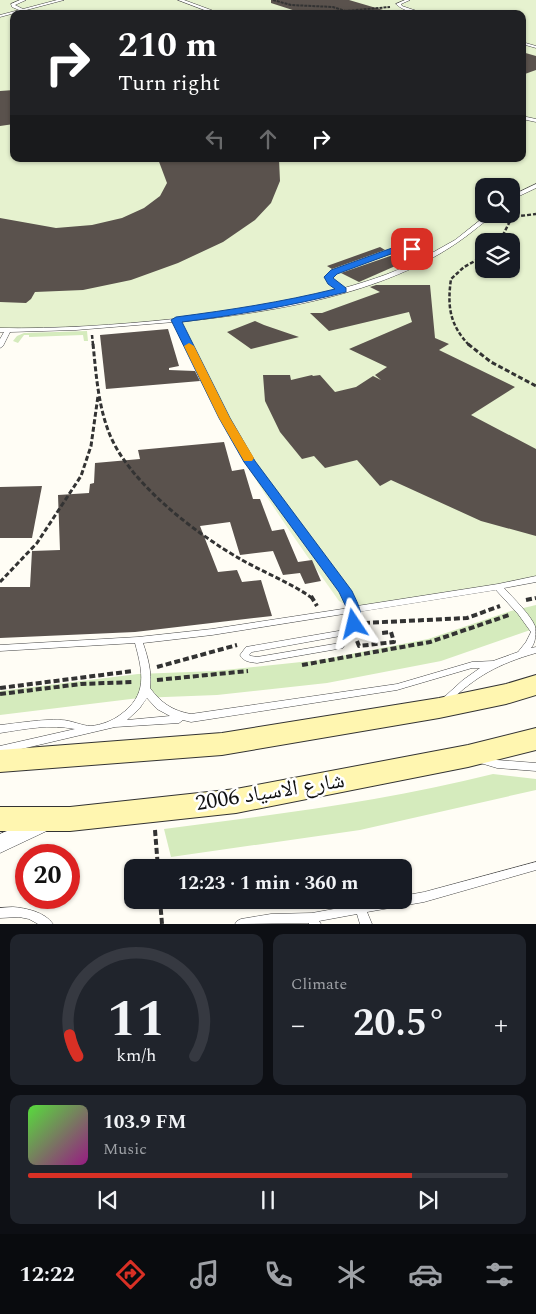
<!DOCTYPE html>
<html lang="en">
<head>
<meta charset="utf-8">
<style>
	:root { --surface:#171b24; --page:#20242c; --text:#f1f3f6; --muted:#9ea1a6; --line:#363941; --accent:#d93025 }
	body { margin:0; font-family:Spectral,"Noto Naskh Arabic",serif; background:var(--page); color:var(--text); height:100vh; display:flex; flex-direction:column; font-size:19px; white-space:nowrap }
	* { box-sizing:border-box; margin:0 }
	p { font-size:16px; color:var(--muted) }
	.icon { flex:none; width:28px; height:28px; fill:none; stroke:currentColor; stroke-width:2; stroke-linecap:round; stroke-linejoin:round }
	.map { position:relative; height:924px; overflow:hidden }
	.drawer { display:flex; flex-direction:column; gap:10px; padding:10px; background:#0d0f14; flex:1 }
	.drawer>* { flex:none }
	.hud { position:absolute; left:10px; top:10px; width:516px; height:152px; border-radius:10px; box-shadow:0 1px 4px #0004; background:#202124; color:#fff; overflow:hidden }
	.controls { position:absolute; left:475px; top:178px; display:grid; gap:10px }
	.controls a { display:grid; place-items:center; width:45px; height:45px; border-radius:10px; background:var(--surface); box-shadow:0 1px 4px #0004; font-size:25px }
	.speed { position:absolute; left:15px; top:844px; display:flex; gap:10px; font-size:25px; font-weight:700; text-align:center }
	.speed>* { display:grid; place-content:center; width:65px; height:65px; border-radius:50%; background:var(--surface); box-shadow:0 1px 4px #0004; line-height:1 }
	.speed .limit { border:8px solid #d22; background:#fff; color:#111 }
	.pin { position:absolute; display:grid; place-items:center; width:42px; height:42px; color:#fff; margin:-21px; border-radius:10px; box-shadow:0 2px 8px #0006 }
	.me { position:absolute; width:55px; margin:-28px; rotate:350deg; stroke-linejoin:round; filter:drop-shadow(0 0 4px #0008) }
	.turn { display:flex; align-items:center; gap:18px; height:105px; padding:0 25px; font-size:22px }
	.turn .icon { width:65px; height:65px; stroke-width:2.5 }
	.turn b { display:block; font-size:35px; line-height:42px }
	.lanes { display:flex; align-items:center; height:48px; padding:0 25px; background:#0003; justify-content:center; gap:25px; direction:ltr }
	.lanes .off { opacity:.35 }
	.big { font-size:38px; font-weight:700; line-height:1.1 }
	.drawer .card { flex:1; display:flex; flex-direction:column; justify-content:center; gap:8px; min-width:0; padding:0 18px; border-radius:10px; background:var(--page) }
	.drawer .dial { align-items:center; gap:0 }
	.dial svg { height:130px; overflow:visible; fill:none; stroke:var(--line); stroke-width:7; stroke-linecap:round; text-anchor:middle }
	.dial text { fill:var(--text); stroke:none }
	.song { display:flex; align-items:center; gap:15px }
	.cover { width:60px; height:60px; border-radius:8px; background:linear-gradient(135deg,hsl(110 70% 55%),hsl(310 70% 35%)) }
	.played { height:5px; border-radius:2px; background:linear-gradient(90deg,var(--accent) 80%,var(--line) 80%) }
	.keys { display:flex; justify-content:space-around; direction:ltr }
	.heat { display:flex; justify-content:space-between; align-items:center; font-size:28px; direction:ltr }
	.drawer .tiles { flex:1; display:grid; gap:10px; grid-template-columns:1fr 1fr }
	.card:last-child { grid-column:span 2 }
	.trip { position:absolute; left:124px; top:859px; width:288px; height:50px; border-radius:10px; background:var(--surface); box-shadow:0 1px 4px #0004; font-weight:700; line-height:50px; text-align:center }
	.dock { display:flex; height:80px; justify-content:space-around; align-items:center; background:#090b0e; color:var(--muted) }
	.dock .icon { width:35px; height:35px }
	.dock .current { color:var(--accent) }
	.dock b { font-size:22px; color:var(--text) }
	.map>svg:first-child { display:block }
	.green { fill:#d5ebbd }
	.pitch { fill:#e6f2cf; fill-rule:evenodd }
	.building { fill:#5a524d }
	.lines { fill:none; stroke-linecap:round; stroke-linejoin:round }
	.service-casing { stroke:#444; stroke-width:1 }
	.minor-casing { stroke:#444; stroke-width:1 }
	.secondary-casing { stroke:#333; stroke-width:2 }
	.path-far3 { stroke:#333; stroke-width:2; stroke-dasharray:3 1; stroke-linecap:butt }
	.path-far2 { stroke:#333; stroke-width:2.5; stroke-dasharray:4 2; stroke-linecap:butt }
	.path-far1 { stroke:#333; stroke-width:3; stroke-dasharray:5 2.5; stroke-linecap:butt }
	.path { stroke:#333; stroke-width:4; stroke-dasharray:6 3; stroke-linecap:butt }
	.service { fill:#fff; fill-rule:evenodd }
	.minor { fill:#fff; fill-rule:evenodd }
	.secondary { fill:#fff6b0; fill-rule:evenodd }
	.route { fill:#1a73e8; stroke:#114b97 }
	.slow { fill:#f59e0b }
	.labels { text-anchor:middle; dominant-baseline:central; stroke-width:5; stroke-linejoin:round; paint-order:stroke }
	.near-street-label { font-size:22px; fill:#111; stroke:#fff }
</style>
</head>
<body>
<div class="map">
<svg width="536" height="924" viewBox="0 0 536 924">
	<rect width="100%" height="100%" fill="#fffdf5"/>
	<g class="green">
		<polygon points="87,331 88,341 84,341 83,335 29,337 29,335 24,335 18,343 13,341 17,336 24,333"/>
		<polygon points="536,605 536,628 441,661 327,683 217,695 139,698 0,715 0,691 138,674 215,671 320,660 428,639 511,611"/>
		<path d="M493,774L536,779V790L360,830L171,857L164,829C274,815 385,801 493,774Z"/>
	</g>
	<path class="pitch" d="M0,0H536V579L354,609L339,601C278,515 209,421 179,319L74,328L0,330ZM14,14H522V159H14ZM484,186H511V214H484ZM484,241H511V269H484Z"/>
	<g class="building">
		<polygon points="271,0 349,0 383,10 383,14 305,14 271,3"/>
		<polygon points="522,52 536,56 536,70 522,75"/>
		<polygon points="14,90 14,124 0,126 0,91"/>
		<polygon points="158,159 279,159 280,181 271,203 255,220 223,242 178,263 131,280 83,290 35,292 31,299 26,303 0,302 0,218 56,228 92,225 122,218 144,208 160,196 167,183"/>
		<polygon points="380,247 385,250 332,269 327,266"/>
		<polygon points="396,254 409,260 359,282 341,273"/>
		<polygon points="376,285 430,285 435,338 449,344 439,350 515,387 471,415 536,449 536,536 481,521 391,480 380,486 357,460 325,468 314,456 302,459 280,432 265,401 263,375 290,375 291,380 312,375 313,376 320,375 335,392 356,387 373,376 381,380 375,375 387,367 349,349 412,322 409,312 329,331 310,313 322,313 380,292 370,287"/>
		<polygon points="255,321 264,325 299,337 251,349 227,332"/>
		<polygon points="168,329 179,366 169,368 169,370 195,371 200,381 106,389 100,335"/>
		<polygon points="224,442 232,471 244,469 253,499 260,499 272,531 284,529 298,562 312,560 321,581 305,584 300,573 283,575 273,551 240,555 230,522 200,526 218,572 237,570 242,582 261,580 272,616 135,632 0,638 0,587 30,587 32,551 60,550 58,495 89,493 90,484 94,483 95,463 140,459 138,450"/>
		<polygon points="42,486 32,538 0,538 0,487"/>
	</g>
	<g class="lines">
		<defs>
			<g id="service">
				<polygon points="20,0 26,0 15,5 23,9 57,0 64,0 0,17 0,15 19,10 12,7 11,4"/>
				<polygon points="178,0 184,0 222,14 215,14"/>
				<path d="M405,0H410L401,4L402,6L426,14C416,14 403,11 396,4Z"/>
				<polygon points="522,42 536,46 536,48 522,44"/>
				<polygon points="522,116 536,119 536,122 522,119"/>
				<polygon points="536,184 536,188 511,200 511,196"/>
				<path d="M488,214H494C488,220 480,225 473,231C394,294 278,311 180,322L228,418L253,461L348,589L357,606L498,584L536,576V582L504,588C513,598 530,614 535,626C536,633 536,642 531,648L536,647V653C498,664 476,676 448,703L445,704L442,703L440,701L442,699L463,680L480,668H472L397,690L191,722L183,720L179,723L115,727L0,754V746L75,729C50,724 25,729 0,733V725C20,723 41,719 61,720C71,720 82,726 91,726C101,725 112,721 120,715C148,695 143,673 135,643L0,651V645L138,637L212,629L349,608L341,592L246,462L220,418L174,322L76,330L10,332L3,346L0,348V339L4,332H0V328C58,329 116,325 174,319C229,313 285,306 338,290L329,283L325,277L332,271L395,248L412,247L430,254L455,240ZM411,251L426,256C400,271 372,280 344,288L333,281L331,277L336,273L396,252ZM496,590L518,614L531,632L526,642L518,652L493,661L472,662L397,684L191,714C173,711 161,703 150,688C152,672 148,658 143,643L212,635L350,613V629L246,647L240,655C244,662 250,662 257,663L343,648L344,646L343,644L340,643L257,657L251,656L249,655L252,652L357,633L358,631V612ZM147,698L157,709L170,716L127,720L139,709Z"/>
				<polygon points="480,755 497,760 536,763 536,771 497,768 477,762 475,759 477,756"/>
				<polygon points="536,862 536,870 424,902 367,912 372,924 360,924 357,914 319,921 321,924 309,924 309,923 235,924 237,921 241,919 271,914 312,913 383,900 402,900 402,896 424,892"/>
				<path d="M13,907C26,908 45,912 53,924H38L29,919L19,917L0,918V908Z"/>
			</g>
			<polygon id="minor" points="46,814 53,816 56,822 53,828 0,853 0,834"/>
			<g id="secondary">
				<polygon points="536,675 536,695 506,704 439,718 222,755 0,772 0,750 222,733 439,698 506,684"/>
				<polygon points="536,728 536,750 468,767 236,813 70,831 0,831 0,807 70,807 236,789 468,745"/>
			</g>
		</defs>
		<use href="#service" class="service-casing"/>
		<use href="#minor" class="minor-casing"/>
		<use href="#secondary" class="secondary-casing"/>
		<g class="path-far3">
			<polyline points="273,0 291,5 333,7 345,11 390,7"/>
			<polyline points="61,14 62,11"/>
		</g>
		<g class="path-far2">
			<polyline points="500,241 512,217 536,214"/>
			<polyline points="92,335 93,345"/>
			<path d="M469,345C450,325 447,307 451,279L464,267L484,256"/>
		</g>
		<g class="path-far1">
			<path d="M93,344C96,373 98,403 108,430C126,481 196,534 242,560C265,573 291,583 312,598"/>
			<polyline points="468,344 491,362 536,386"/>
			<polyline points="0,582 37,543 81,476 91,446 98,396"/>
		</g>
		<g class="path">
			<polyline points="311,596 317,606"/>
			<polyline points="526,600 536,598"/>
			<polyline points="364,623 467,618 500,606"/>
			<polyline points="357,641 359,646 394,642 391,632 382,633"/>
			<polyline points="302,665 430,642 509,615"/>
			<polyline points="157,667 237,645"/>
			<polyline points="157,680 248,671"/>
			<polyline points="0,688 133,671"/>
			<polyline points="0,694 81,684 134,682"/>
			<polyline points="155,830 158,868"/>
			<polyline points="160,900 162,924"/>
		</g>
		<use href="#service" class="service"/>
		<use href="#minor" class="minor"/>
		<use href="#secondary" class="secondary"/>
	</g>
	<path class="route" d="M412,247H415V251L396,252L337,274L333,278L346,288V292C291,306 237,315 182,322L230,418L255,461L352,591C357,602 365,615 358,627H349L347,624V609L339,592L244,462L219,418L171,320L176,317C230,310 282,302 335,289L328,284L324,277L331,270L392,248Z"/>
	<polygon class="slow" points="189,343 194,346 230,418 254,458 252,461 244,461 219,418 184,346"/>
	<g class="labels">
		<g class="near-street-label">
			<text transform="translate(270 792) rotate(-9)">شارع الاسياد 2006</text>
		</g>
	</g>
</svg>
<div class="controls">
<a><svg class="icon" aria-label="search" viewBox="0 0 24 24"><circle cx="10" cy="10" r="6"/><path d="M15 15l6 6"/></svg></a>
<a><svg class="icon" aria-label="layers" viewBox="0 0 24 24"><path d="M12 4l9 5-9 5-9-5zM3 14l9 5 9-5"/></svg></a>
</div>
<div class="speed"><div class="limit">20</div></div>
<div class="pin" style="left:412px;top:249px;background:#d93025"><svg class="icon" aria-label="arrive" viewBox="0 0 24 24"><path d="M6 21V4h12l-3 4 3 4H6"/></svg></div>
<svg class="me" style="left:354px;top:624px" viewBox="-20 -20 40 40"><path d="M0-17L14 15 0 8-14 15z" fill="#1a73e8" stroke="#fff" stroke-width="4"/></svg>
<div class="trip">12:23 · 1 min · 360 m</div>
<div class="hud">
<div class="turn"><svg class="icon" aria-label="right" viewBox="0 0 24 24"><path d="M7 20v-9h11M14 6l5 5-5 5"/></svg><div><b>210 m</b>Turn right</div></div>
<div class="lanes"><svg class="icon off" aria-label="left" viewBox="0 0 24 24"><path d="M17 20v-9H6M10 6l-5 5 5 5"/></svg><svg class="icon off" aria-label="ahead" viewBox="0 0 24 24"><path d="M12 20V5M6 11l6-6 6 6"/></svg><svg class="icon" aria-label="right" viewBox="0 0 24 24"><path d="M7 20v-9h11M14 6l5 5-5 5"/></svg></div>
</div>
</div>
<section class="drawer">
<div class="tiles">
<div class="card dial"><svg viewBox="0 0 100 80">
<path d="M14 69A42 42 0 1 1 86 69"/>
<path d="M14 69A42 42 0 0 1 9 56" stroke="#d93025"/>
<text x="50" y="56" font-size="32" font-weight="700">11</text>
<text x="50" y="72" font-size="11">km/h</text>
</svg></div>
<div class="card"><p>Climate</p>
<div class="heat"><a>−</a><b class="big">20.5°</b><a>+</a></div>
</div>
<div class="card">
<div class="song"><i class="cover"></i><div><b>103.9 FM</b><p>Music</p></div></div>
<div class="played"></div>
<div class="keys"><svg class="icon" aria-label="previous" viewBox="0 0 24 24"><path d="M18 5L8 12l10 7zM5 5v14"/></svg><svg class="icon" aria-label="pause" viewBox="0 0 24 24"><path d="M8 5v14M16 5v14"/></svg><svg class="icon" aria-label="next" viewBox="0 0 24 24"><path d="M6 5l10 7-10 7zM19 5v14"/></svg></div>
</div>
</div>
</section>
<nav class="dock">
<b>12:22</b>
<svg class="icon current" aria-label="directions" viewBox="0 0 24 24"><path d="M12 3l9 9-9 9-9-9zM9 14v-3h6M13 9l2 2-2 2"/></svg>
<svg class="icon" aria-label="music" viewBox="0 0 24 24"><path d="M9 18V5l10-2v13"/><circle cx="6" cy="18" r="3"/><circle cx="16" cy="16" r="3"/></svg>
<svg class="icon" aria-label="phone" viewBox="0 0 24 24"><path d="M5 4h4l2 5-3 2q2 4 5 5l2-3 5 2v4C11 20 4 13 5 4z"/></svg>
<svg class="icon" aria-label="climate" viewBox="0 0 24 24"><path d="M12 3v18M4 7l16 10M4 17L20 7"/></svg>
<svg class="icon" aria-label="car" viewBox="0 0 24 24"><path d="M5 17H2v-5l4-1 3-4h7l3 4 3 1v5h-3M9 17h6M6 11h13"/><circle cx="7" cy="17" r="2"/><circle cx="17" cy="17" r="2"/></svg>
<svg class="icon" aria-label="filters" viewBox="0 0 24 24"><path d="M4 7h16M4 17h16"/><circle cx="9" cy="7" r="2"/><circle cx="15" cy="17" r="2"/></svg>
</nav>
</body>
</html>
